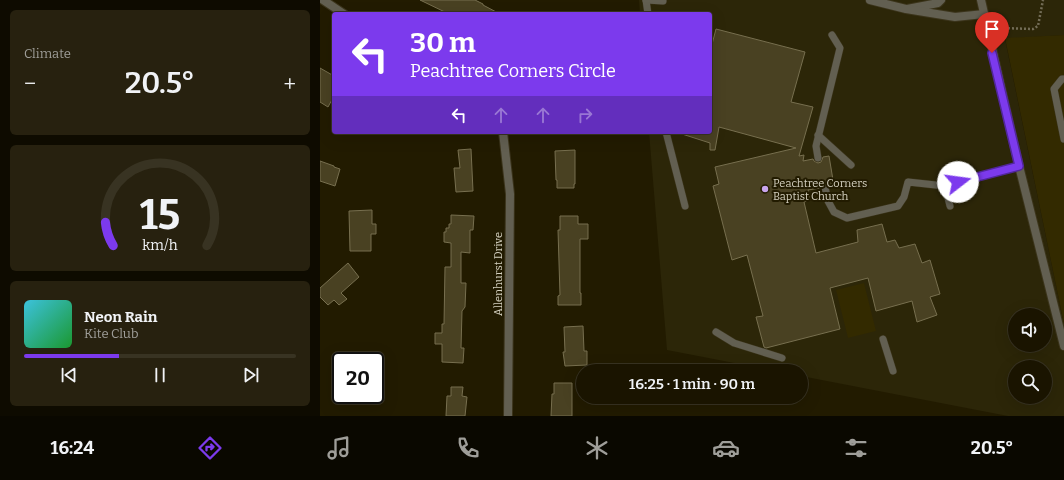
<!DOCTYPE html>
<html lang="en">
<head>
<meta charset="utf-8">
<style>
	:root { --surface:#1a1400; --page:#27210f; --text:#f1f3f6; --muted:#9f9e99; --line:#383322; --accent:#7c3aed }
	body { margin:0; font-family:Bitter,serif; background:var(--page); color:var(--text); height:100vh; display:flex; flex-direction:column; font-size:15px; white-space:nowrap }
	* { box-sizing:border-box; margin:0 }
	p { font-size:13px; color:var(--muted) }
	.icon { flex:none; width:22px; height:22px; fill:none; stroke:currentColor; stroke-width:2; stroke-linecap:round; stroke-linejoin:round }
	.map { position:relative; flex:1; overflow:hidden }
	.panel { display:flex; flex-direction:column; gap:10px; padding:10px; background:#0e0b00; width:320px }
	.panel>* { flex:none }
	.banner { position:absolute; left:12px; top:12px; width:380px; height:122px; border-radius:4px; box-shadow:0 4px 16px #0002,0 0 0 1px var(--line); background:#7c3aed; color:#fff; overflow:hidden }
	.controls { position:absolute; left:688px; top:308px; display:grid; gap:8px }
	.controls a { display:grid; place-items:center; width:44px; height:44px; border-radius:50%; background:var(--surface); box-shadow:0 4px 16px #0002,0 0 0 1px var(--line); font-size:20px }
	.speed { position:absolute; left:12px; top:352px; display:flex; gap:8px; font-size:20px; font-weight:700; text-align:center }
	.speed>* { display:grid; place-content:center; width:52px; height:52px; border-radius:50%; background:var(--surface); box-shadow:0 4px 16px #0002,0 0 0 1px var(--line); line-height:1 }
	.speed .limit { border:2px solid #111; border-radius:6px; background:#fff; color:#111 }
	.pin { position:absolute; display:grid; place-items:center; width:34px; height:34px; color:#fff; margin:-41px -17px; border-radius:50% 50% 50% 0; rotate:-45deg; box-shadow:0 0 4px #0007 }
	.pin .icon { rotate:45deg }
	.me { position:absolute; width:44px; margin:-22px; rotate:75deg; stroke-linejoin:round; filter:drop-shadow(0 0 3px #0008) }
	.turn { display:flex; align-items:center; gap:14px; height:84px; padding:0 12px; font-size:18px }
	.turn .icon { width:52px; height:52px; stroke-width:2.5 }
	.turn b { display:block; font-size:28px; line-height:34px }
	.lanes { display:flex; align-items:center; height:38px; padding:0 12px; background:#0003; justify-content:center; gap:20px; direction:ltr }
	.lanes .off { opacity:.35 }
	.big { font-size:30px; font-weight:600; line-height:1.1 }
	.panel .widget { flex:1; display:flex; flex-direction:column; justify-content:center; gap:6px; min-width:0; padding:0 14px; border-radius:6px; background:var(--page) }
	.panel .dial { align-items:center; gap:0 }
	.dial svg { height:104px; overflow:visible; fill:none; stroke:var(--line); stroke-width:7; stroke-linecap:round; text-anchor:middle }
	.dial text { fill:var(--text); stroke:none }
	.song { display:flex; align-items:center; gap:12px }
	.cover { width:48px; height:48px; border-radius:6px; background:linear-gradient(135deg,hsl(190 70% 55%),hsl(130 70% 35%)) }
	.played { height:4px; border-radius:2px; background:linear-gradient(90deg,var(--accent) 35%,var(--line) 35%) }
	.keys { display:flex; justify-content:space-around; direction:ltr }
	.heat { display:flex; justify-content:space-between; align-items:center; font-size:22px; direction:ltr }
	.trip { position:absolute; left:256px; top:364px; width:232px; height:40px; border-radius:20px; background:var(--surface); box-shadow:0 4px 16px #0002,0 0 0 1px var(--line); font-weight:600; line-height:40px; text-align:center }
	.tabs { display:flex; height:64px; justify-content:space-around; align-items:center; background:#0a0800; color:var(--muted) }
	.tabs .icon { width:28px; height:28px }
	.tabs .selected { color:var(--accent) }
	.tabs b { font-size:18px; color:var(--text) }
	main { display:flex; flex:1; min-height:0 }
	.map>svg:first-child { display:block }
	.built { fill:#2c2608; fill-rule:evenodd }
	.green { fill:#332a00 }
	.building { fill:#494122; stroke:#776f4f }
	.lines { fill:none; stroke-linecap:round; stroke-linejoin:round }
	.service-casing { stroke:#3b341b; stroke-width:8 }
	.minor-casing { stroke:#3b341b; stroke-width:10 }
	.tertiary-casing { stroke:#3b341b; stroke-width:10 }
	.path { stroke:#736d57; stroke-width:2.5; stroke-dasharray:2 2; stroke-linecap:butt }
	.service { stroke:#625f51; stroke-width:7 }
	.minor { stroke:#625f51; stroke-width:8 }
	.tertiary { stroke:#625f51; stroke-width:8 }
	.route-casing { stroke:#51269a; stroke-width:10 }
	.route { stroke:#7c3aed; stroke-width:7 }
	.poi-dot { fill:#c9a5ee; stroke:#221b00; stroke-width:1.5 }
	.labels { text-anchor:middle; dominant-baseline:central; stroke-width:4; stroke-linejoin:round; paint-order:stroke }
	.poi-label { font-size:11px; fill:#d5d1c0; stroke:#221b00; text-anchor:start }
	.street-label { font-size:11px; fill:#d5d1c0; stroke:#221b00 }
</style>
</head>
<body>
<main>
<section class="panel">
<div class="widget"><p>Climate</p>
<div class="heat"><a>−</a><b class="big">20.5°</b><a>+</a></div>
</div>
<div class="widget dial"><svg viewBox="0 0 100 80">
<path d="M14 69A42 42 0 1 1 86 69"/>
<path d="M14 69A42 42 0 0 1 8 51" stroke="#7c3aed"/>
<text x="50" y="56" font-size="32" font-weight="700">15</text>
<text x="50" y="72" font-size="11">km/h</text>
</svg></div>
<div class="widget">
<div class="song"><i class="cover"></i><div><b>Neon Rain</b><p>Kite Club</p></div></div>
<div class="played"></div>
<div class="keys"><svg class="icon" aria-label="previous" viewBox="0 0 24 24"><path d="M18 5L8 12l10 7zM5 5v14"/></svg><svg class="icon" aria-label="pause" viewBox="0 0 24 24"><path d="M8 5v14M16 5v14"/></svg><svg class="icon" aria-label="next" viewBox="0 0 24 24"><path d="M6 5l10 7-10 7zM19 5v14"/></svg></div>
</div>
</section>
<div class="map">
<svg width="744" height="416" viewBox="0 0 744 416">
	<rect width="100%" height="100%" fill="#221b00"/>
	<path class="built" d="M319,0H744V35L685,39L744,324V416H688L481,376V371H456L347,350L329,132H390V14H320ZM695,315H725V345H695ZM695,367H725V397H695Z"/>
	<g class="green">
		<polygon points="744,35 744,324 685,38"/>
		<polygon points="544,283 556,331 528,338 516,290"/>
	</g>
	<g class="building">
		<polygon points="100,0 155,0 163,4 163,5 180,14 129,14"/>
		<polygon points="396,29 485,52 471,102 493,107 479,156 484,155 483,161 493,159 494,161 498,163 501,162 503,157 509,156 514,186 510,186 508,183 504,182 501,184 500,188 488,190 490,200 484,202 496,253 538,242 537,230 562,224 567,242 575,240 579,248 595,244 602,263 610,260 620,294 610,297 617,315 597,322 592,301 556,311 548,278 510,288 520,329 446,348 444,347 436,317 443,316 427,255 412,260 393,186 399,184 395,167 476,148 399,127 395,150 390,150 390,143 362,134 362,132 390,132 390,52"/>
		<polygon points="0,68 14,76 14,96 8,107 0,102"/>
		<polygon points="151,149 153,191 136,192 134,168 140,168 138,150"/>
		<polygon points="255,150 255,184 254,184 254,188 237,188 237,180 236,180 235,151"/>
		<polygon points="0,161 14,166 14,167 20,169 15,186 0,181"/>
		<polygon points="52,210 52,224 56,224 56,234 51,234 51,251 30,251 29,211"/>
		<polygon points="131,215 154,216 153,230 150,230 150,253 141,252 141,283 146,283 145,307 142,311 141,348 144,348 143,363 122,362 122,344 115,344 115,333 122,333 122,324 124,324 125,267 131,267 131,243 124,242 124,232 126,232 126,228 129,228 129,224 131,224"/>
		<polygon points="240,216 258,216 258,224 268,224 268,239 260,239 260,293 261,293 261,305 238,305 238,296 240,295 238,230 240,230"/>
		<polygon points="28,263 39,277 21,293 27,299 19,305 14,300 8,305 0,297 0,288"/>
		<polygon points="263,326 264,351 267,351 267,365 245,366 243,352 245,352 244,327"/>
		<polygon points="234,383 252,383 252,416 231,416 232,394 234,394"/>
		<polygon points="131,387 143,387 142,396 147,397 145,416 126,416 127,396 131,396"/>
	</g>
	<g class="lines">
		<defs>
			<g id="service">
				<polyline points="326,0 343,1"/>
				<polyline points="326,0 328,14"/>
				<polyline points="744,79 742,79 734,89 744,139"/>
				<polyline points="346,132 365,206"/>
				<polyline points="498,135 531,165"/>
				<polyline points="498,158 496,146 520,48 512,35"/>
				<polyline points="625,186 630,206"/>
				<polyline points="505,187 508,201 514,212 527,218 578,206 584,197 588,182 625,186 699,166"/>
				<polyline points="396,332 414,343 462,358"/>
				<polyline points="563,339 573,371"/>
			</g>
			<g id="minor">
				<polyline points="3,0 24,14"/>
				<polyline points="587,9 618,3 621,0"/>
				<polyline points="183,132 190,194 188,416"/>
			</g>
			<g id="tertiary">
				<polyline points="550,0 586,9 635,17 664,14"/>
				<polyline points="661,0 699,166 744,346"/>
			</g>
		</defs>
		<use href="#service" class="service-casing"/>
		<use href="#minor" class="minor-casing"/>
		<use href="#tertiary" class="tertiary-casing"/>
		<polyline class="path" points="680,28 713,29 718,26 723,0"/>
		<use href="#service" class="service"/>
		<use href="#minor" class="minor"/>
		<use href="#tertiary" class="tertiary"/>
	</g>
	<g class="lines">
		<defs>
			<polyline id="route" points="638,182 699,166 672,53"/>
		</defs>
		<use href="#route" class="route-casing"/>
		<use href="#route" class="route"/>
	</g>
	<circle class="poi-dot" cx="445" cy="189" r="4"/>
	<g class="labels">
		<g class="poi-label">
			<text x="453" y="183">Peachtree Corners<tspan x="453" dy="13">Baptist Church</tspan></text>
		</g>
		<g class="street-label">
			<text transform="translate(178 274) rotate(-90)">Allenhurst Drive</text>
		</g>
	</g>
</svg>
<div class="controls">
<a><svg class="icon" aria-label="sound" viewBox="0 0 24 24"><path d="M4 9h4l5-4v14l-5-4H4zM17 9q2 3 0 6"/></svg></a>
<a><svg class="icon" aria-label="search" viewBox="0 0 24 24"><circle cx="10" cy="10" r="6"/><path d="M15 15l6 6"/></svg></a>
</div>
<div class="speed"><div class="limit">20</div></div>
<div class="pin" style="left:672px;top:53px;background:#d93025"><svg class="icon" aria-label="arrive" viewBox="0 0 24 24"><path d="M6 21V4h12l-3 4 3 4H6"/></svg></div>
<svg class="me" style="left:638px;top:182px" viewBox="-20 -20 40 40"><circle r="19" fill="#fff"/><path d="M0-13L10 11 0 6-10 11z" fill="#7c3aed"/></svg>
<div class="trip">16:25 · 1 min · 90 m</div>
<div class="banner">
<div class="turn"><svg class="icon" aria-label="left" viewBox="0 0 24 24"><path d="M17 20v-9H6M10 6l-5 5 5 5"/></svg><div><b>30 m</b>Peachtree Corners Circle</div></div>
<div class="lanes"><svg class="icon" aria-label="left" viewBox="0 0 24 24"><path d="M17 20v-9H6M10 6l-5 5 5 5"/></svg><svg class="icon off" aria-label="ahead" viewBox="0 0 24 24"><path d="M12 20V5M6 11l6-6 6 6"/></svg><svg class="icon off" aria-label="ahead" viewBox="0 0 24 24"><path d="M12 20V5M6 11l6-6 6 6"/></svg><svg class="icon off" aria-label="right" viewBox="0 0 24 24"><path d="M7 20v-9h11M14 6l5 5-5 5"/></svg></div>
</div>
</div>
</main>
<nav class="tabs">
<b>16:24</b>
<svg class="icon selected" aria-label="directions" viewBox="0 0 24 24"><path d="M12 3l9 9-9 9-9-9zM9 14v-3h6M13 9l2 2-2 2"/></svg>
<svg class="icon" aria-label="music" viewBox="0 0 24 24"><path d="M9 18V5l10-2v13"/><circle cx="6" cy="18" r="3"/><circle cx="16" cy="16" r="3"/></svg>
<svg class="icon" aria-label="phone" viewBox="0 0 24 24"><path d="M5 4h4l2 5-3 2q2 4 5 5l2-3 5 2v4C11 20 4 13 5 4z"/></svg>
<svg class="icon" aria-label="climate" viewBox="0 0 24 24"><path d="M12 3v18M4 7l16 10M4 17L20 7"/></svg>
<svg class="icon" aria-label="car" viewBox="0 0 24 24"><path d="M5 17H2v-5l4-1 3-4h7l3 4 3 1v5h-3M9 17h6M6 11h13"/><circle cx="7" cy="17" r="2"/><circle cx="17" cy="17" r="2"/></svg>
<svg class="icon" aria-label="filters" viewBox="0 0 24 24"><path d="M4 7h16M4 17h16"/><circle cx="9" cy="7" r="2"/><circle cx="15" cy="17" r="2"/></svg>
<b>20.5°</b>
</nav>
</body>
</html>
